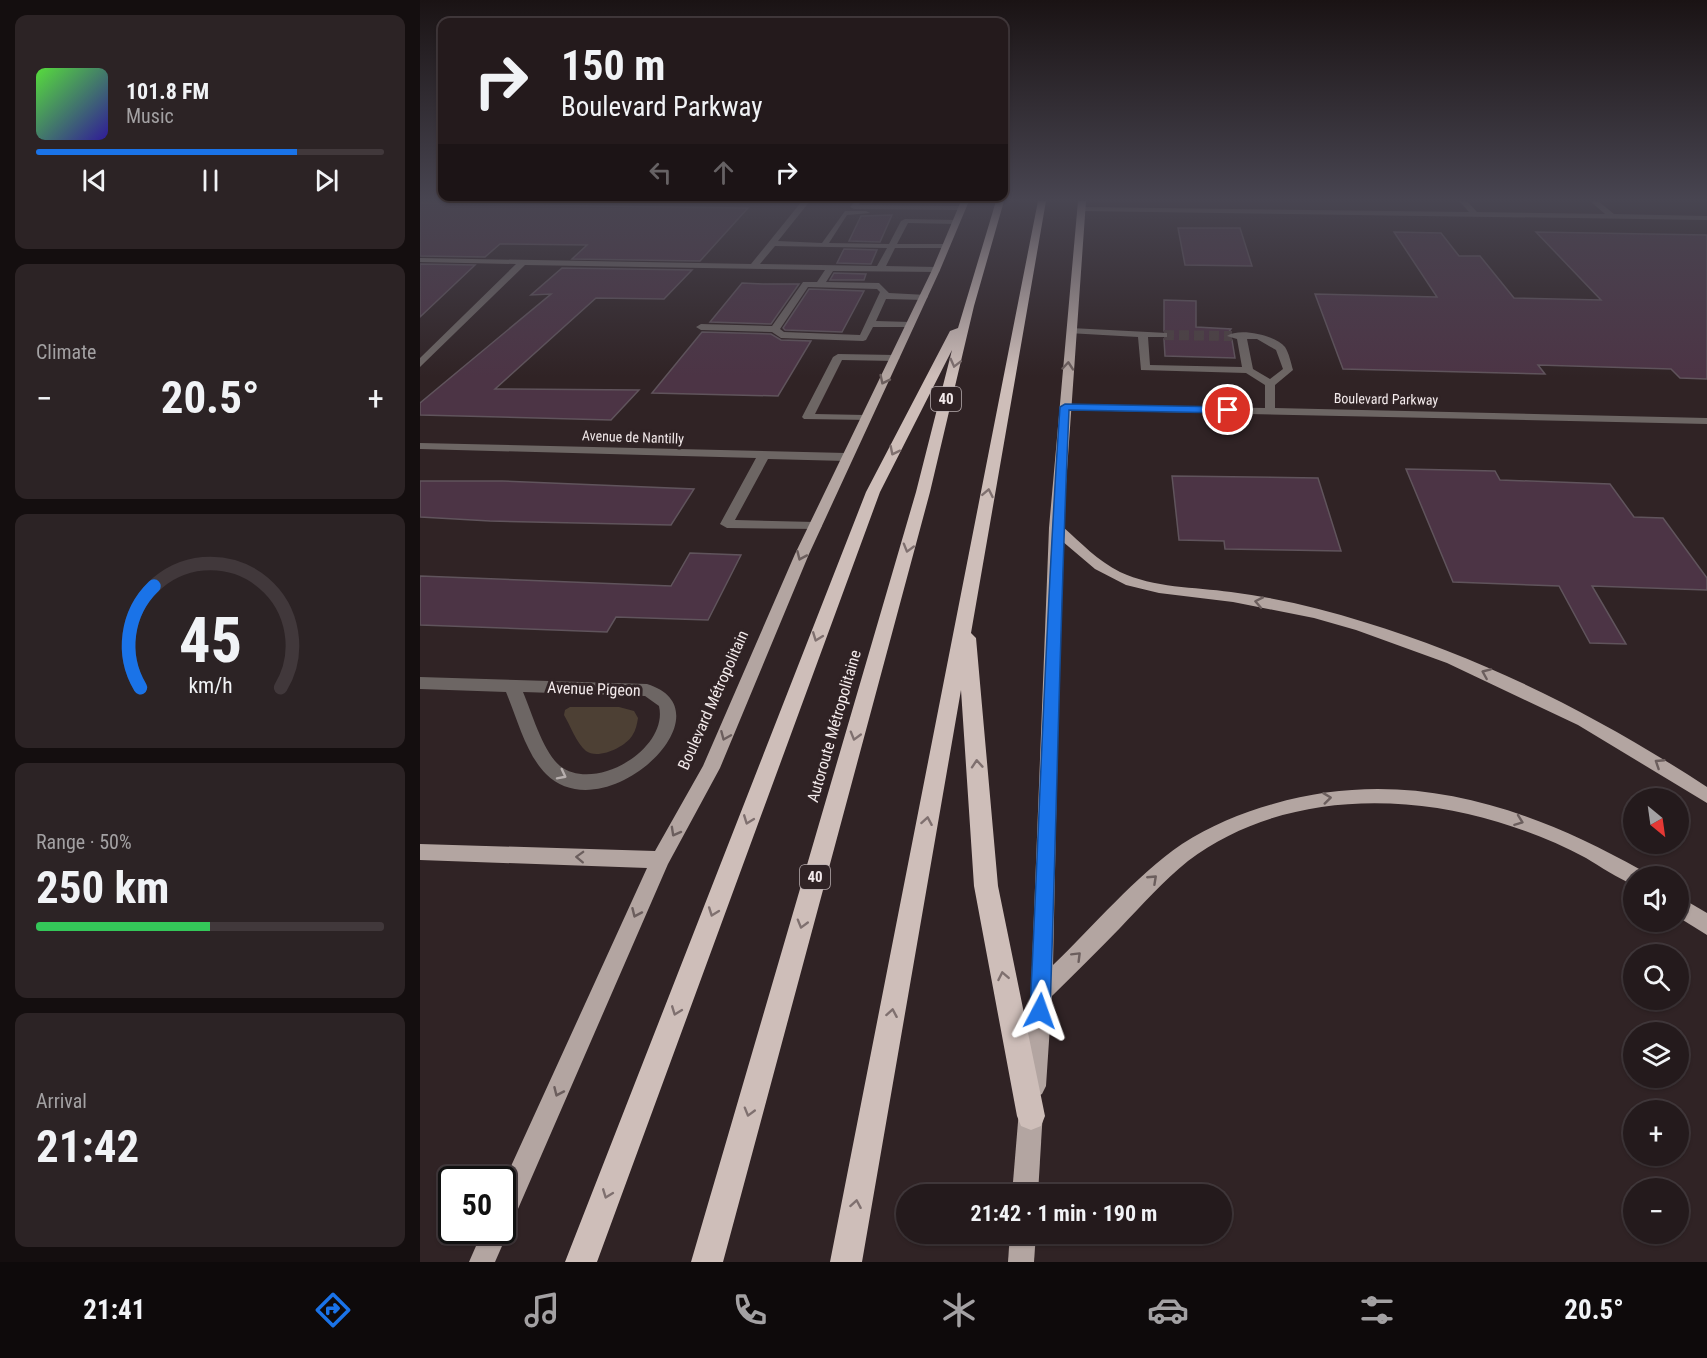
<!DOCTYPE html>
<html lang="en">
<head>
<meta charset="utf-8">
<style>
	:root { --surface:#241a1c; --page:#2c2325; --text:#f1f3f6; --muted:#a3a1a3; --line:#41383b; --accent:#1a73e8 }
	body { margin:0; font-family:"Roboto Condensed",sans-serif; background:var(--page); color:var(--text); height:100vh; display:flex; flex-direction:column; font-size:22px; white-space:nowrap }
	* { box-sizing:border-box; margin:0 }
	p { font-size:20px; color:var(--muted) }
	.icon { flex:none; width:33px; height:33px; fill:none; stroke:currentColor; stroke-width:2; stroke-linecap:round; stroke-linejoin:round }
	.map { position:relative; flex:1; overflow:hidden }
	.details { display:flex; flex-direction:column; gap:15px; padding:15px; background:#140e0f; width:420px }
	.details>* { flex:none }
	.guide { position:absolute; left:18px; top:18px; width:570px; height:183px; border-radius:12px; box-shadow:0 2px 4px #0004,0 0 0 2px var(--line); background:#241a1c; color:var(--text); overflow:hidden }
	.needle { width:39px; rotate:151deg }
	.controls { position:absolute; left:1203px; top:788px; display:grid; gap:12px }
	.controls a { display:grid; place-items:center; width:66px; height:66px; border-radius:50%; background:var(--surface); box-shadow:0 2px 4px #0004,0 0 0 2px var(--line); font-size:30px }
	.speed { position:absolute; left:18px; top:1166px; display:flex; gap:12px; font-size:30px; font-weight:700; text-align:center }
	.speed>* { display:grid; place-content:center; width:78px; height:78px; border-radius:50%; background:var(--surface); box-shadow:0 2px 4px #0004,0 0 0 2px var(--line); line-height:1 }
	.speed .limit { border:3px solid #111; border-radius:9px; background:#fff; color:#111 }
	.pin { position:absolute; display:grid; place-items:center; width:51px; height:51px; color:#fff; margin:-26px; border:3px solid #fff; border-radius:50%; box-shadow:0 2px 6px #0007 }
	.me { position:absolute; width:66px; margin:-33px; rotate:4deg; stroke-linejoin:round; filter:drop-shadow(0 0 4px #0008) }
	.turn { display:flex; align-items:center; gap:21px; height:126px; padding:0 24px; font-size:27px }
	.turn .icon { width:78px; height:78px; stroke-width:2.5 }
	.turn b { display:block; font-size:42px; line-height:51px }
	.lanes { display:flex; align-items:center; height:57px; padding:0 24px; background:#0003; justify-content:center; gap:30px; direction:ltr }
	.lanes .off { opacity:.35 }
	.big { font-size:45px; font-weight:700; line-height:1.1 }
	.details .widget { flex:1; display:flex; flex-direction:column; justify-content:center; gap:9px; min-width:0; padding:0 21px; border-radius:12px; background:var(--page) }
	.details .dial { align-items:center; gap:0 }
	.dial svg { height:156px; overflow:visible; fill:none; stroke:var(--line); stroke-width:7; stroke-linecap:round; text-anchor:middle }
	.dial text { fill:var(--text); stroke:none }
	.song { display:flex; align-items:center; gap:18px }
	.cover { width:72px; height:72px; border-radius:9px; background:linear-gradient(135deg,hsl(110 70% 55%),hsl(250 70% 35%)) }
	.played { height:6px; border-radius:3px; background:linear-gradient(90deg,var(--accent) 75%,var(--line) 75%) }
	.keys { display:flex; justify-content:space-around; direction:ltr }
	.heat { display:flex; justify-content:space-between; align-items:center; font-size:33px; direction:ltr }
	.charge { height:9px; border-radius:4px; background:linear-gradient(90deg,#34c759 50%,var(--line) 0) }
	.trip { position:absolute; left:476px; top:1184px; width:336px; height:60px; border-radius:30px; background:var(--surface); box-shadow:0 2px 4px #0004,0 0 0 2px var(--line); font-weight:700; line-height:60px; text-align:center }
	.tab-bar { display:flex; height:96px; justify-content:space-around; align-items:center; background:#0e0a0b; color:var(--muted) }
	.tab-bar .icon { width:42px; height:42px }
	.tab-bar .current { color:var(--accent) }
	.tab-bar b { font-size:27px; color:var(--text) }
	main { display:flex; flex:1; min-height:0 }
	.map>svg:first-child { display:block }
	.green { fill:#4d4034 }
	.building { fill:#4c3445; stroke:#60545c; stroke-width:1.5 }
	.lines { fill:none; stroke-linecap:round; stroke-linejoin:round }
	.minor-tunnel { stroke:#4d4143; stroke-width:10; stroke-dasharray:10 5; stroke-linecap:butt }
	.minor { fill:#6d6664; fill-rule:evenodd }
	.major { fill:#b3a5a1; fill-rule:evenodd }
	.highway { fill:#cebeb9; fill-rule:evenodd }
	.oneway { stroke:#7f706f }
	.oneway2 { stroke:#6b5e5d }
	.oneway3 { stroke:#b7afae }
	.route { fill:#1a73e8; stroke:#114b97; stroke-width:1.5 }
	.labels { text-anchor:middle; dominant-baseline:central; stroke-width:6; stroke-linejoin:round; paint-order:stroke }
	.far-street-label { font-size:14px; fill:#f3eaeb; stroke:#302325 }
	.shield { fill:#302325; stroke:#b8aeb0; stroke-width:1.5 }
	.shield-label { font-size:15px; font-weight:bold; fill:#f3eaeb }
	.street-label { font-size:16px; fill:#f3eaeb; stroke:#302325 }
</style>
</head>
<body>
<main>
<section class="details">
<div class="widget">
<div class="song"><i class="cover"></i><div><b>101.8 FM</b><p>Music</p></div></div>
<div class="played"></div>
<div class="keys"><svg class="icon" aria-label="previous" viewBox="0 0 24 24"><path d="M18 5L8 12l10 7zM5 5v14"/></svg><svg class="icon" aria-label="pause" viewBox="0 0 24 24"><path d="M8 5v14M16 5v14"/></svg><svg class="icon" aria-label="next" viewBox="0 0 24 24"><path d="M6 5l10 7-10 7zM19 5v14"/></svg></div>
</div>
<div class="widget"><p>Climate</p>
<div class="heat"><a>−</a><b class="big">20.5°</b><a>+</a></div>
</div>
<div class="widget dial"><svg viewBox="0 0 100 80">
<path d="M14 69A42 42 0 1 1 86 69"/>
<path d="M14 69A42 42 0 0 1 21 17" stroke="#1a73e8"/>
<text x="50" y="56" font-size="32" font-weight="700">45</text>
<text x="50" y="72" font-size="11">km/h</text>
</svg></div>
<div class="widget"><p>Range · 50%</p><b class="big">250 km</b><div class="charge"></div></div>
<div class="widget"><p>Arrival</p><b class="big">21:42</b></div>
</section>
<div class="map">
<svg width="1287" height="1262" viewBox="0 0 1287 1262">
	<rect width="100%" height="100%" fill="#302325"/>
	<path class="green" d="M150,707H199L214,711L218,718C217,724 216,730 212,736C205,747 178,760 166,751C157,744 150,725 144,715L145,710Z"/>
	<g class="building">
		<polygon points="0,203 243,207 328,208 280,261 152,259 167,245 80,244 65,257 0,256"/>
		<polygon points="472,215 460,242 429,241 441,216"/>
		<polygon points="758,228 820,228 832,266 765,265"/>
		<polygon points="974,232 1021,233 1039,256 1060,256 1094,298 1181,300 1116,232 1287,235 1287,379 1260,378 1251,369 1118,365 1125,374 923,369 895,294 1017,297"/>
		<polygon points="424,249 457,250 451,264 417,263"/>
		<polygon points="0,264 55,265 0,317"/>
		<polygon points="142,268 272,270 244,299 176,298 75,389 219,390 191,420 0,415 0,403 131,294 111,295"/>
		<polygon points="414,273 446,274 444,280 410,280"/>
		<polygon points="322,283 343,284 379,284 351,324 290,322"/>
		<polygon points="389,289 444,291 422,332 365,330 363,328"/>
		<polygon points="744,300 776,301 776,327 811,329 805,337 812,340 815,358 745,356 744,339 749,339 749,333 744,331"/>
		<polygon points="282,332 351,334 361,340 391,341 358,396 232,393"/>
		<polygon points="986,469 1075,471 1080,480 1190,484 1214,517 1243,518 1287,578 1287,590 1172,586 1206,644 1170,643 1139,586 1033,582"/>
		<polygon points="752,476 898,478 921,551 805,549 804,541 759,540"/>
		<polygon points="0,481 82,481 274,489 251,525 70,521 0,517"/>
		<polygon points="270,553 321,555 288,620 196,617 187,632 0,625 0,576 251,586"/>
	</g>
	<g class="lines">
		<polyline class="minor-tunnel" points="744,335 812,336"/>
		<g class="minor">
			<path d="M382,201H390L358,241L402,243L425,211H446L450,213L427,215L409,243L469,244L481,221L485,219L539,220L536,224L488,223L477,244H526L530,246L526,248H475L466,266L516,267L520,270L519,272L413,271L406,282L459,283L469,293L507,295L508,297L504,300L466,299L456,321L491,322L494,323V327H453L446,340L443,341L361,338L352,332L281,330L276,327L281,324L352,326L383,282H397L405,270L105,265L0,367V358L96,264L0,262V258L331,264ZM355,246L467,248L457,266L340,264ZM388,287L457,289L460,292L440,335L364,332L360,329Z"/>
			<polygon points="435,201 441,201 439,205 541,206 545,208 541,210 434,209 430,207"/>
			<polygon points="1039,201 1047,201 1057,212 1185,214 1170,201 1178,201 1194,214 1287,216 1287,220 662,211 658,209 662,207 1049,212"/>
			<path d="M651,328L747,333V337H728L730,365L822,367L817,339L807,336C819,327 855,335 865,347C869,353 871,363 873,370L855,385V408L1287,418V424L645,410L640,407L641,405L845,408V385L826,373L721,370L718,337L648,333V329ZM827,339H837L856,350L863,369L850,379L833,369Z"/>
			<polygon points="418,354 475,355 480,358 475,361 422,360 395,414 445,415 451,418 449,420 384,419 382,417 413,357"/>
			<polygon points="0,443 426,453 432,457 426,461 348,459 315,520 395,522 400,523 402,526 400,529 307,528 300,524 336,458 0,449"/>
			<path d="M0,677L227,684C314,711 185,833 126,774C106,754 97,718 86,692L0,689ZM103,692L225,696L239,706C249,749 175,793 140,766C123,752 112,713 103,692Z"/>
		</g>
		<g class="major">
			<polygon points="541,201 549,201 520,270 389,554 300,768 248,864 91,1225 87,1227 89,1230 75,1262 49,1262 63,1230 82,1230 82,1186 227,868 0,860 0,844 235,851 283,766 375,554 512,270"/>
			<path d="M658,201H666L643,527C661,543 678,561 700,572C734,588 774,587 811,592C856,598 901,608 944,622C1066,659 1180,717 1287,787V803L1158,725L1027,663L936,630L894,618L813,602L739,593L706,585L675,569L642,541L633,965C675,925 714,877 762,844C790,826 821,813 853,804C985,766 1105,805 1221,870L1224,876H1214V885C1197,878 1181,867 1166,858C1138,843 1108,831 1078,822C976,791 855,795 768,861C743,881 722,905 700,928C678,951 655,973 632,996L626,1086L622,1094L614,1098L606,1094L602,1086L611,991L629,528Z"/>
			<polygon points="1258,896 1287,913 1287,935 1258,917"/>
			<polygon points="611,1098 619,1102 623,1110 618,1194 592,1194 599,1110 603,1102"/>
			<polygon points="590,1233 616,1233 614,1262 588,1262"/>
		</g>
		<g class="highway">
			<polygon points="576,201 584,201 554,306 510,492 303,1262 271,1262 496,492 532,350 460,492 177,1262 145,1262 446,492 530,331 538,328"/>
			<polygon points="618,201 626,201 551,633 556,638 578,886 625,1116 621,1126 611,1130 601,1126 597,1116 554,886 541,690 442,1262 410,1262"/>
		</g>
	</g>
	<defs><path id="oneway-chevron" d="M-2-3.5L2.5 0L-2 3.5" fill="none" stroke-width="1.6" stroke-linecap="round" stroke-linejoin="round" transform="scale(1.5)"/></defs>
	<g class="oneway">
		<use href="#oneway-chevron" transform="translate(535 363) rotate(104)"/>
		<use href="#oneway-chevron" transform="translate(474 451) rotate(117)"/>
		<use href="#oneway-chevron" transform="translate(568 493) rotate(-79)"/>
		<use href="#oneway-chevron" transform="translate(488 548) rotate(106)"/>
		<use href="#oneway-chevron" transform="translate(397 637) rotate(111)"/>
		<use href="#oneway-chevron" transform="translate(435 736) rotate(106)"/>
		<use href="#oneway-chevron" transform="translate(557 764) rotate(-94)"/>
		<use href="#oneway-chevron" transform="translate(328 820) rotate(111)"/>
		<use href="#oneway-chevron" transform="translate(507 821) rotate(-80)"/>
		<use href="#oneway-chevron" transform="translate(293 912) rotate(110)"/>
		<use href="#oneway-chevron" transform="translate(382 924) rotate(106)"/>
		<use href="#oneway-chevron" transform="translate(583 976) rotate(-101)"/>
		<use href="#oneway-chevron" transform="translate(256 1011) rotate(111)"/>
		<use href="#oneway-chevron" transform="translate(472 1013) rotate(-80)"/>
		<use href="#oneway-chevron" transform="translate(329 1112) rotate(106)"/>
		<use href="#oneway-chevron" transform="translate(187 1194) rotate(111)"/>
		<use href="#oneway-chevron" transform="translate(436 1204) rotate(-80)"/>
	</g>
	<g class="oneway2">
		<use href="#oneway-chevron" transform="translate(648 366) rotate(-85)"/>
		<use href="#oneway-chevron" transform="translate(464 380) rotate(116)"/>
		<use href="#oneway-chevron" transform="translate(381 556) rotate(114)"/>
		<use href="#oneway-chevron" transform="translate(839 602) rotate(-169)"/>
		<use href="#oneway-chevron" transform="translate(1066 673) rotate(-157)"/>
		<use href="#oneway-chevron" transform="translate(305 736) rotate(113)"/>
		<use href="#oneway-chevron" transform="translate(1239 763) rotate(-147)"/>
		<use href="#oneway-chevron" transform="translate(907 798) rotate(-7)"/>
		<use href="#oneway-chevron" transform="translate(1099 821) rotate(20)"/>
		<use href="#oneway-chevron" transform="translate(255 832) rotate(119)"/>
		<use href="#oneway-chevron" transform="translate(160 857) rotate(-178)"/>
		<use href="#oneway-chevron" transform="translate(733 879) rotate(-43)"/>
		<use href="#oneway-chevron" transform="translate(216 913) rotate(114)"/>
		<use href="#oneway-chevron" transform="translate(657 956) rotate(-45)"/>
		<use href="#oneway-chevron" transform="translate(138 1092) rotate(114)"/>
	</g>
	<use class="oneway3" href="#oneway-chevron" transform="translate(142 775) rotate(27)"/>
	<linearGradient id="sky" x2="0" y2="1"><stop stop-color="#1a1314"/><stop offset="0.53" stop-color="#484551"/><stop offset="1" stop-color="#484551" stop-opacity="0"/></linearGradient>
	<rect width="1287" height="377" fill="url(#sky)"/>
	<path class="route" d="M645,404L808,407L813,410L808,413L649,410C640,610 637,811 630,1011L627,1018L620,1021L613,1018L610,1011C620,810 626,608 640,407Z"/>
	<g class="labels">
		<g class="far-street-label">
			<text transform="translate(966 399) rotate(1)">Boulevard Parkway</text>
			<text transform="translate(213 437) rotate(2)">Avenue de Nantilly</text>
		</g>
		<g class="shield">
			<rect x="511" y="387" width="30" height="24" rx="4.5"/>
			<rect x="380" y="865" width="30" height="24" rx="4.5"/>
		</g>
		<g class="shield-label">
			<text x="526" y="399">40</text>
			<text x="395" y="877">40</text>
		</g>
		<g class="street-label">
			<text transform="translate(174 689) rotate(2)">Avenue Pigeon</text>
			<text transform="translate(293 700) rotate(-66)">Boulevard Métropolitain</text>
			<text transform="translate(414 726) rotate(-74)">Autoroute Métropolitaine</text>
		</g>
	</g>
</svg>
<div class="controls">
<a><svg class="needle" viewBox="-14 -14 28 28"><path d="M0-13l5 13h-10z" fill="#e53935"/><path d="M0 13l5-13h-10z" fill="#a3a1a3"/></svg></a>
<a><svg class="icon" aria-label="sound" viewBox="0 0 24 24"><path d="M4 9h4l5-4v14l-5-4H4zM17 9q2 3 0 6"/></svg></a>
<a><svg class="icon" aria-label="search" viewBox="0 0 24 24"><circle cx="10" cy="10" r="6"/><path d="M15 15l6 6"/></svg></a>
<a><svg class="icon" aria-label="layers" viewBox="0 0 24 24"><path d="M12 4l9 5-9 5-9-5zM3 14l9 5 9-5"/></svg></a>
<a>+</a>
<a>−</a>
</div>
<div class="speed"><div class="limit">50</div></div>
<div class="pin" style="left:808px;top:410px;background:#d93025"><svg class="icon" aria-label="arrive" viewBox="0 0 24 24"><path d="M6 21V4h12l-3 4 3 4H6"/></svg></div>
<svg class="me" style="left:620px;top:1011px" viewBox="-20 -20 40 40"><path d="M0-17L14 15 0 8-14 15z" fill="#1a73e8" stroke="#fff" stroke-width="4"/></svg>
<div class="trip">21:42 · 1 min · 190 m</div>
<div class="guide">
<div class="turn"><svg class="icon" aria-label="right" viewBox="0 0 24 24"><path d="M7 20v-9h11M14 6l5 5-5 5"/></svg><div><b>150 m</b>Boulevard Parkway</div></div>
<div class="lanes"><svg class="icon off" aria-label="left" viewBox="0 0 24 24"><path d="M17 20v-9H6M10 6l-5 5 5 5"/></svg><svg class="icon off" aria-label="ahead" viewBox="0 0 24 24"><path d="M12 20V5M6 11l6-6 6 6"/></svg><svg class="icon" aria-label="right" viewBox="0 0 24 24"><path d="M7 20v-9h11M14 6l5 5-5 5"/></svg></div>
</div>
</div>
</main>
<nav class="tab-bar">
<b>21:41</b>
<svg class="icon current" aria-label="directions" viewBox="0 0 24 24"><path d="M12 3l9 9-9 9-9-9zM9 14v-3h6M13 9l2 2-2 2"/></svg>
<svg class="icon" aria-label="music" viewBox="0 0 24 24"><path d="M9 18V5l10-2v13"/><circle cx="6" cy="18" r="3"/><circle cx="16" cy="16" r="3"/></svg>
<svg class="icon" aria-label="phone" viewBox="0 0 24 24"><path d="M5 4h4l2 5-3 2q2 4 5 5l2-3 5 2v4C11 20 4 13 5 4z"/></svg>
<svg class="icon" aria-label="climate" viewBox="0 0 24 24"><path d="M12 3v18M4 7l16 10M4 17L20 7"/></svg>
<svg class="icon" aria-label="car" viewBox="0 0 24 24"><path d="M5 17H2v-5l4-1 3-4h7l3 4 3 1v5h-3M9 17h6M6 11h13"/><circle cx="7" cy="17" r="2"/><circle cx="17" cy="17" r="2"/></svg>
<svg class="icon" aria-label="filters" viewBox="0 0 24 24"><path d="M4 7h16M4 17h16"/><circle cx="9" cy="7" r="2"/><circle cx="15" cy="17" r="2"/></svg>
<b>20.5°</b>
</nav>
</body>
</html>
